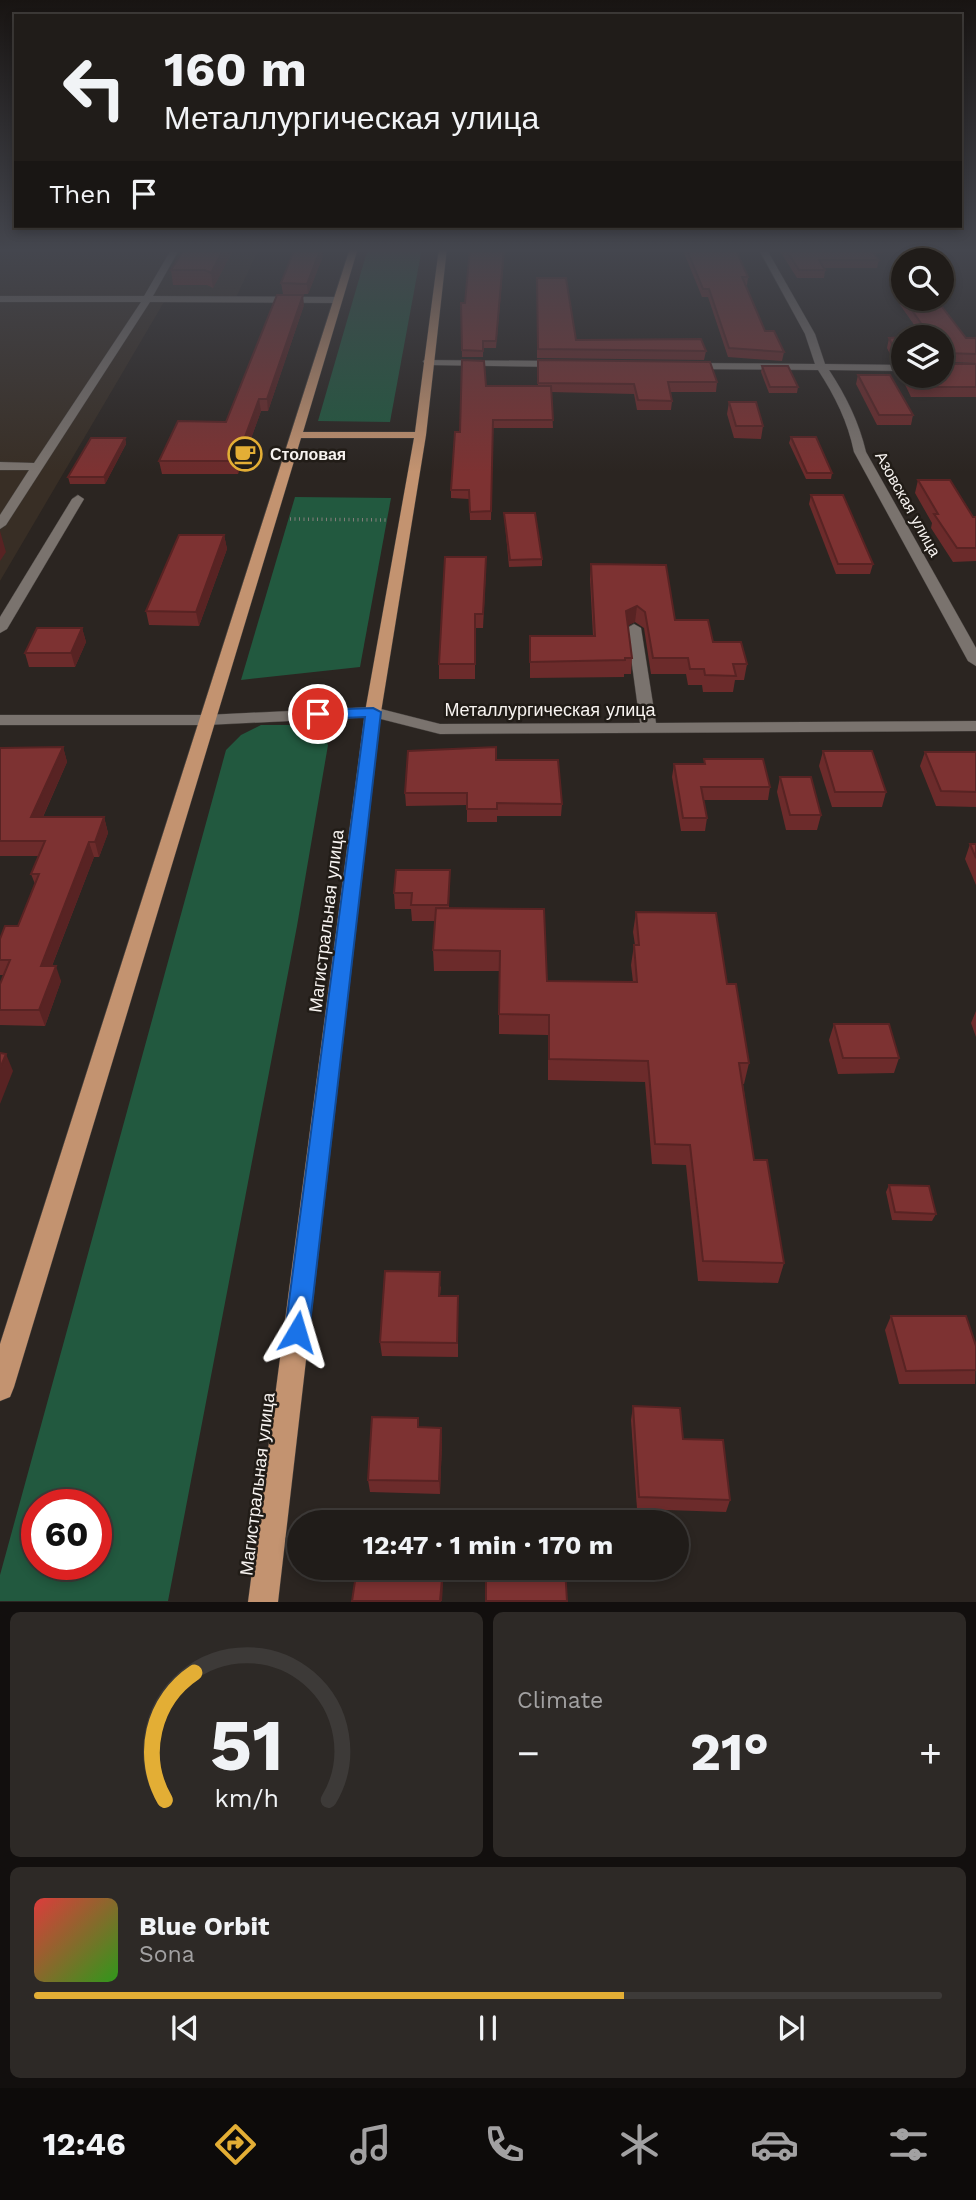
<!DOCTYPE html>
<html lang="en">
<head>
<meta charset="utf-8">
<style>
	:root { --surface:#201c19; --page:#2d2926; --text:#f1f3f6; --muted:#a2a1a2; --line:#3d3a38; --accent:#e3ae35 }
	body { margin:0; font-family:"Work Sans",sans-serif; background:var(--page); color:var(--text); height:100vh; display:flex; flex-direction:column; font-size:26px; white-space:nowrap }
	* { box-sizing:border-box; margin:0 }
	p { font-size:23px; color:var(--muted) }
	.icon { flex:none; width:38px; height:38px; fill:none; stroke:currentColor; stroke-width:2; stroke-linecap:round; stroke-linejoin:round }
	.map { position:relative; height:1602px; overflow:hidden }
	.sheet { display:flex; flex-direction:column; gap:10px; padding:10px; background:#120f0e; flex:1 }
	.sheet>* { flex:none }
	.guide { position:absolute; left:14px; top:14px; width:948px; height:214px; border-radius:0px; box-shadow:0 4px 10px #0003,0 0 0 2px var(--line); background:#201c19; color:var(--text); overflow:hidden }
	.fabs { position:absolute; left:891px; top:248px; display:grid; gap:14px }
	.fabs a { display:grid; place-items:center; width:63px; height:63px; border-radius:50%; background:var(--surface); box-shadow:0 4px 10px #0003,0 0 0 2px var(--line); font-size:35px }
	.speed { position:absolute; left:21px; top:1489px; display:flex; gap:14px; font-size:35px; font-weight:700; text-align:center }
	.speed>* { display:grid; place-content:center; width:91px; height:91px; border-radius:50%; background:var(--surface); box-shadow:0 4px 10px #0003,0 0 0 2px var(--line); line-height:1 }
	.speed .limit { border:10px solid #d22; background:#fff; color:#111 }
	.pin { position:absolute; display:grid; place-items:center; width:60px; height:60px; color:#fff; margin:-30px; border:4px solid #fff; border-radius:50%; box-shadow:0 2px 7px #0007 }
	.me { position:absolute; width:77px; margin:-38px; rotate:7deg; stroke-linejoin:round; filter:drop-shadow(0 0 5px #0008) }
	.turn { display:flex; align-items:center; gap:24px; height:147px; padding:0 35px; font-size:32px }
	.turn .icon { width:91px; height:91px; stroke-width:2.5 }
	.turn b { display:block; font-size:49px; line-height:60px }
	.then { display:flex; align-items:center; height:66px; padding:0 35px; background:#0003; gap:14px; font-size:26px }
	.big { font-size:52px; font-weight:700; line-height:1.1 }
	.sheet .widget { flex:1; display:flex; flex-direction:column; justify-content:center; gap:10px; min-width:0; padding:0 24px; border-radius:10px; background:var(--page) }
	.sheet .dial { align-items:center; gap:0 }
	.dial svg { height:182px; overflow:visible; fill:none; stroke:var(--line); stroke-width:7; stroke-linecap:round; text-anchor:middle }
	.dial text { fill:var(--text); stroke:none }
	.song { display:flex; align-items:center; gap:21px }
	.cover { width:84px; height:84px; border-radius:10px; background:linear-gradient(135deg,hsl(0 70% 55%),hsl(110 70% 35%)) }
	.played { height:7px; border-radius:4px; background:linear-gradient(90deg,var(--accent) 65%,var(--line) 65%) }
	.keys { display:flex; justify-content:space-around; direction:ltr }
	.heat { display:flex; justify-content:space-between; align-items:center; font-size:38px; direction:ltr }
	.sheet .tiles { flex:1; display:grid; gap:10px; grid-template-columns:1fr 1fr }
	.widget:last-child { grid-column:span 2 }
	.trip { position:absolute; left:287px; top:1510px; width:402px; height:70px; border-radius:35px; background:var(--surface); box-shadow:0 4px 10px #0003,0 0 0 2px var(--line); font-weight:700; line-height:70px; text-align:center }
	.dock { display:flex; height:112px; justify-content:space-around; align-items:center; background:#0d0b0a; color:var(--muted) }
	.dock .icon { width:49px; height:49px }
	.dock .current { color:var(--accent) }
	.dock b { font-size:32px; color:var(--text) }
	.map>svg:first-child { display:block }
	.built { fill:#382e25 }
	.green { fill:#22593f; fill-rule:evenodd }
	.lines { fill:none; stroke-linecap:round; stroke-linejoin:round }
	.minor-casing { stroke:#45403d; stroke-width:1 }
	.major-casing { stroke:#45403d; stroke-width:1 }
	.path { stroke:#837d7a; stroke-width:3.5; stroke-dasharray:1 3.5; stroke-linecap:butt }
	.minor { fill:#7a736e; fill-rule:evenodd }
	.major { fill:#c39370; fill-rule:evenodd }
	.wall { fill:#6c2b2b }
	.shaded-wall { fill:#582323 }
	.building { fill:#7d3232; stroke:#582323; stroke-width:2 }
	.route { fill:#1a73e8; stroke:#114b97; stroke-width:2 }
	.labels { text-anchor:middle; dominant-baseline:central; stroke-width:5; stroke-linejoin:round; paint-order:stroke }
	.far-poi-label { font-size:16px; font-weight:bold; fill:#f7f3f0; stroke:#211c17; text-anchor:start }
	.far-street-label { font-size:16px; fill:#f7f3f0; stroke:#211c17 }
	.street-label { font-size:18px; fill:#f7f3f0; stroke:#211c17 }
</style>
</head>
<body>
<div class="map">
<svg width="976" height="1602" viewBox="0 0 976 1602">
	<rect width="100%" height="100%" fill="#2b2521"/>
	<polygon class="built" points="0,248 259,248 234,302 164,302 0,581"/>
	<g class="green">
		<polygon points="368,248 422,248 390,422 318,421"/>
		<polygon points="295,497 391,498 360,667 241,680"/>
		<path d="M261,725H318L328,745L297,926L168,1601H0V1575L226,750L241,735ZM37,1505H96V1564H37Z"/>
	</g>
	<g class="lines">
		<defs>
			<g id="minor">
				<polygon points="172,248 180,248 153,296 337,297 342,300 337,303 150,302 6,525 0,529 0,515 29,470 0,470 0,462 34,463 141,302 0,302 0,296 144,296"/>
				<path d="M758,248H766L815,334L825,364L903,365V371L829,370C846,396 859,422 866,452L976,648V666L968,661L854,452C848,422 835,396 818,370L690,369L685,366L690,363L815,364L805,334Z"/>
				<polygon points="424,360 560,361 565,364 560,367 428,365 423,362"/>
				<polygon points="78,495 84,499 7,629 0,633 0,617 72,499"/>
				<polygon points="634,624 641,628 656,723 976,721 976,731 440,734 373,717 206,725 0,725 0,715 206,715 373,707 440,724 640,723 627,628"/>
			</g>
			<polygon id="major" points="350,248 358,248 303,432 415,432 439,248 447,248 426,435 381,712 278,1602 248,1602 365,712 414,438 301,438 14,1387 10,1397 0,1401 0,1344"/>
		</defs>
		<use href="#minor" class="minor-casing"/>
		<use href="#major" class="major-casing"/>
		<polyline class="path" points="290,519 386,520"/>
		<use href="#minor" class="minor"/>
		<use href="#major" class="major"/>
	</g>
	<g class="wall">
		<polygon points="185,248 234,248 213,288 207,285 173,285 171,270"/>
		<polygon points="505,248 496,348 483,348 483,357 462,357 461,303 465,303"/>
		<polygon points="682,248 740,248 739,254 738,254 748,277 747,285 745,285 765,331 784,352 782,361 728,357 708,297 702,297"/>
		<polygon points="778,248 884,248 883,253 873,253 879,260 877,268 824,268 825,270 824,278 797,278"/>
		<polygon points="323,256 308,294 283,294 281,283"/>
		<polygon points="537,278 576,340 706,351 704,360 537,358"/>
		<polygon points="900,293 903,293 903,299 936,299 966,338 976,338 976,363 944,362 944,364 976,364 976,397 911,397 900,374 902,364 903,364 903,376 942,376 903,338 903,363 894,362 887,348 889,338 922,336 898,302"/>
		<polygon points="304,305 268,411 261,411 238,474 162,474 159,461 226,422"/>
		<polygon points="538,360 717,382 716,392 670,392 672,401 671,410 637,410 634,394 551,392 553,428 493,428 491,520 470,520 469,499 451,498 451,490 486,386 538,386"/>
		<polygon points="762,366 798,387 797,393 769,393 761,372"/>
		<polygon points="858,375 913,415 911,425 877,425 856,384"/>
		<polygon points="729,402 763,426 761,439 734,438 727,414"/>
		<polygon points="791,437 832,473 831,479 806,479 789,443"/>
		<polygon points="125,438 126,444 105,484 70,484 68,477"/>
		<polygon points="918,480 973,517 976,517 976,561 953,562 931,528 932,523 915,493"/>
		<polygon points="811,495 873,564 870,574 836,574 809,504"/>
		<polygon points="504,513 542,559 542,566 509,567"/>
		<polygon points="224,535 227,549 199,626 149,625 146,611"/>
		<polygon points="591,564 675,620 713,642 747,664 744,680 735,680 733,692 703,692 702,685 688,685 686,674 651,674 644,628 635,622 628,625 632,658 631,674 624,674 624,677 530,678 530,636 593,636 590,579"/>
		<polygon points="486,570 483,628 475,628 475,679 439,679 439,664"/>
		<polygon points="82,628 86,642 75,667 29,667 25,653"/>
		<polygon points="63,747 67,762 43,817 104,817 108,833 99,857 94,857 52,966 61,981 45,1026 0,1025 0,984 4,975 0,975 0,939 18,926 35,884 31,874 39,856 0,856 0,748"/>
		<polygon points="823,751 886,792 882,807 832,807 819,766"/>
		<polygon points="925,752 976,752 976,807 936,806 920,766"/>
		<polygon points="704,759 770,787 768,800 704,800 707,818 705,831 681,831 672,777 674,764 704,764"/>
		<polygon points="496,760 562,804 561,816 497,816 497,822 467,822 467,805 406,806 405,793"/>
		<polygon points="780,777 821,815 817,830 786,830 777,792"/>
		<polygon points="970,844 976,844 976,885 965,859"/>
		<polygon points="450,870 449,908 547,981 633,982 631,965 634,945 635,945 633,932 636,912 727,984 749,1063 744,1084 743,1084 754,1160 784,1263 778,1283 698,1281 686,1165 652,1164 645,1082 548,1080 548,1035 499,1034 499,971 434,971 433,950 435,921 412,921 411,909 395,909 394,893"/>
		<polygon points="976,1011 976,1037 971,1023"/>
		<polygon points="834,1024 899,1058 894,1073 838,1074 829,1040"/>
		<polygon points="889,1185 936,1214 932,1221 892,1220 886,1192"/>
		<polygon points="441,1286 440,1296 458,1296 458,1357 382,1356 380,1342"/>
		<polygon points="891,1316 976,1346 975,1384 899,1384 885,1330"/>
		<polygon points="633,1406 683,1439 730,1500 726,1512 637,1509 631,1420"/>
		<polygon points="419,1427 441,1428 442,1441 440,1494 370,1492 368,1480"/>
	</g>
	<g class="shaded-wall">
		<polygon points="224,248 234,248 213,288 211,273"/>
		<polygon points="321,248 322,248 323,256 308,294 307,284"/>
		<polygon points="303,295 304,305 268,411 267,399"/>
		<polygon points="259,399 261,411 238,474 236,461"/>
		<polygon points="125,438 126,444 105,484 104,477"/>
		<polygon points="0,531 6,552 0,561"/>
		<polygon points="224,535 227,549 199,626 196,612"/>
		<polygon points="637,606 635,622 625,627 626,611"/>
		<polygon points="82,628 86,642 75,667 71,653"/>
		<polygon points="63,747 67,762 36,832 31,817"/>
		<polygon points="104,817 108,833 99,857 95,842"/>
		<polygon points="89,842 94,857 46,981 41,966"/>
		<polygon points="56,966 61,981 45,1026 39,1010"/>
		<polygon points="6,1054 13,1071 0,1104 0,1068"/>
		<polygon points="441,1428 442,1441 440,1494 439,1481"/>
		<polygon points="443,1568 444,1568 442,1601 440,1601"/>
	</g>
	<g class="building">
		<polygon points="185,248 224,248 211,273 205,270 171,270"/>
		<polygon points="295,248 321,248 307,284 281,283"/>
		<polygon points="470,248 504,248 496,341 483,341 483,351 462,350 461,303 465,303"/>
		<polygon points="686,248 735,248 748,277 742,277 765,331 774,331 784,352 729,348 709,289 703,289"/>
		<polygon points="785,248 870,248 879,260 819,260 825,270 799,270"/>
		<polygon points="537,278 566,278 576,340 701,339 706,351 538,349"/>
		<polygon points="277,295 303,295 267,399 259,399 236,461 159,461 178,421 226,422"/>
		<polygon points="904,299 936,299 966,338 976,338 976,354 944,353 942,355 944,364 976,364 976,387 914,387 908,376 942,376 942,338 903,338 903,353 896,353 889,338 930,336"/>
		<polygon points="462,360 484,361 486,386 551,386 553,420 493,420 491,511 470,512 469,490 451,490 455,432 460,432"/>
		<polygon points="538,360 710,362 717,382 668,382 672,401 638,400 634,384 538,383"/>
		<polygon points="762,366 788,366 798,387 770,387"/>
		<polygon points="858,375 890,375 913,415 879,415"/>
		<polygon points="729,402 756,402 763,426 736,426"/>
		<polygon points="791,437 816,437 832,473 807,473"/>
		<polygon points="91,438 125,438 104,477 68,477"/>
		<polygon points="918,480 950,480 973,517 976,517 976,548 957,548 934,514 938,514"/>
		<polygon points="811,495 843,495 873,564 838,564"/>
		<polygon points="504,513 535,513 542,559 510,560"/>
		<polygon points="179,535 224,535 196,612 146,611"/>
		<polygon points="445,557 486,557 483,614 475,614 475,664 439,664"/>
		<polygon points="591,564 666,565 675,620 708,620 713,642 741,642 747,664 733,664 736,676 705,675 704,669 690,669 688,658 653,658 645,612 637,606 626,611 632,658 625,658 625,660 530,662 530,636 595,636"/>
		<polygon points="37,628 82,628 71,653 25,653"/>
		<polygon points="63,747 31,817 104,817 95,842 89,842 41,966 56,966 39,1010 0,1010 0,984 10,960 0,960 0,939 5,926 18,926 39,874 31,874 45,841 0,841 0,748"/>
		<polygon points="496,747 496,760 558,760 562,804 497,803 497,809 467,809 467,793 405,793 408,751"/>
		<polygon points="823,751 872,751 886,792 835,792"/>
		<polygon points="925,752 976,752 976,792 941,791"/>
		<polygon points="704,759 763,759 770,787 701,787 707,818 683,818 674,764 705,764"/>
		<polygon points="780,777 811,777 821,815 790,815"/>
		<polygon points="970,844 976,844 976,858"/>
		<polygon points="396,870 450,870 448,905 411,905 412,893 394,893"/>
		<polygon points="436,908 544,909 547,981 637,982 634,945 639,945 636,912 716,913 727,984 736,984 749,1063 739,1063 754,1160 767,1160 784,1263 703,1261 690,1145 655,1144 648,1061 549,1059 549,1015 499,1014 500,951 433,950"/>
		<polygon points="834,1024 889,1024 899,1058 843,1058"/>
		<polygon points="0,1053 6,1054 0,1068"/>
		<polygon points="889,1185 929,1186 936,1214 895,1212"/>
		<polygon points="385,1271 440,1272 439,1296 458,1296 457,1343 380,1342"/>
		<polygon points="891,1316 966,1316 976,1346 976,1370 906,1371"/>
		<polygon points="633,1406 680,1408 683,1439 723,1440 730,1500 639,1497"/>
		<polygon points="372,1417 418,1418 418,1427 441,1428 439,1481 368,1480"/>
		<polygon points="357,1568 443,1568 440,1601 352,1601"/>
		<polygon points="486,1568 565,1568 567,1601 486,1601"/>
	</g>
	<linearGradient id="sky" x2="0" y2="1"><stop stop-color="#181412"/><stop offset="0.53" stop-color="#44464e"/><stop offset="1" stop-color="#44464e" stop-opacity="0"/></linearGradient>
	<rect width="976" height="472" fill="url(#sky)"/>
	<polygon class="route" points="373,708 381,712 309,1332 305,1340 297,1344 288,1340 285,1332 365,717 318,719 310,714 318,710"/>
	<defs>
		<symbol id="cafe-ring" viewBox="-11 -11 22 22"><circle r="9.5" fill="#211c17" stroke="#e3ae35" stroke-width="1.5"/><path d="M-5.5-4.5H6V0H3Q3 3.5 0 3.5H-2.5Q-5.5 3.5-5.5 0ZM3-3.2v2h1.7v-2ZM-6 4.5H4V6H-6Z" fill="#e3ae35"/></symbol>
	</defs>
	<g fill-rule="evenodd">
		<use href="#cafe-ring" x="226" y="435" width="38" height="38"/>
	</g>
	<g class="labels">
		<g class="far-poi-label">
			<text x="270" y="454">Столовая</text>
		</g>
		<g class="far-street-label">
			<text transform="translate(908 504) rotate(61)">Азовская улица</text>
		</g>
		<g class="street-label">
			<text x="550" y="709">Металлургическая улица</text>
			<text transform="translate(326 921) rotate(-83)">Магистральная улица</text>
			<text transform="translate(257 1484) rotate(-83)">Магистральная улица</text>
		</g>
	</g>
</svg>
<div class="fabs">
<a><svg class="icon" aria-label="search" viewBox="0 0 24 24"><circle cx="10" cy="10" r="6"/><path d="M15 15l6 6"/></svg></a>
<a><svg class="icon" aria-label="layers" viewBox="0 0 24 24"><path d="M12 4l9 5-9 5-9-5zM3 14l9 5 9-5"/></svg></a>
</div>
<div class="speed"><div class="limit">60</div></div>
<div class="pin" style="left:318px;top:714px;background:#d93025"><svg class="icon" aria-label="arrive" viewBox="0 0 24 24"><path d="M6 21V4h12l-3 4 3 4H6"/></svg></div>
<svg class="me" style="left:297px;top:1332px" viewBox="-20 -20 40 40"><path d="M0-17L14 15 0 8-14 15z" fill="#1a73e8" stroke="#fff" stroke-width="4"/></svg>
<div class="trip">12:47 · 1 min · 170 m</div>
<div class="guide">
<div class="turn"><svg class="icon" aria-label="left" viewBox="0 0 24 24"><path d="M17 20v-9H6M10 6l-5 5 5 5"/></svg><div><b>160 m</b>Металлургическая улица</div></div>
<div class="then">Then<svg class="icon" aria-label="arrive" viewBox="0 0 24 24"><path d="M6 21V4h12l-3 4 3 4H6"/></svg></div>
</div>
</div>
<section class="sheet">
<div class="tiles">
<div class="widget dial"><svg viewBox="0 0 100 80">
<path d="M14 69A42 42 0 1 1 86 69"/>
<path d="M14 69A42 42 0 0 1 27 13" stroke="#e3ae35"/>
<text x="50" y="56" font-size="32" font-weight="700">51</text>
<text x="50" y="72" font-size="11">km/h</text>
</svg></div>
<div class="widget"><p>Climate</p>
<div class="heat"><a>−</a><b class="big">21°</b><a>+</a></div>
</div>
<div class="widget">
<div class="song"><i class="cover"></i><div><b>Blue Orbit</b><p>Sona</p></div></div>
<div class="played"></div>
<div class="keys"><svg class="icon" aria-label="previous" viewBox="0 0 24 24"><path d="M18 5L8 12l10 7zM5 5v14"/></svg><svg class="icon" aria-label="pause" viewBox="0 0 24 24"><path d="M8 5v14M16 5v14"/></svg><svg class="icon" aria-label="next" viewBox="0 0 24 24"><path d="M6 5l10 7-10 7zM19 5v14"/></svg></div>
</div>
</div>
</section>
<nav class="dock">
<b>12:46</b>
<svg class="icon current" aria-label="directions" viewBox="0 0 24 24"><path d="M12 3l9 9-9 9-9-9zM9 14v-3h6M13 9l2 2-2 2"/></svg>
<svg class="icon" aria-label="music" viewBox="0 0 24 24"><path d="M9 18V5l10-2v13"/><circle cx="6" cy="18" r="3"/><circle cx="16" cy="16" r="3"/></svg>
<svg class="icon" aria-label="phone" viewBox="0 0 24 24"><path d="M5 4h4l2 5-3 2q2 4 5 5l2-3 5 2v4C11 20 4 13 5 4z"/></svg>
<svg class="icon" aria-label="climate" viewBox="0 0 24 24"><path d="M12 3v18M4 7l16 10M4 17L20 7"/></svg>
<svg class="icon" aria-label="car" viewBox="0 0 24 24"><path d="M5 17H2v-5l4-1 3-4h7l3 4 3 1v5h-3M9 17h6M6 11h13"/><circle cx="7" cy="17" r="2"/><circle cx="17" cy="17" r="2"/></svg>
<svg class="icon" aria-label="filters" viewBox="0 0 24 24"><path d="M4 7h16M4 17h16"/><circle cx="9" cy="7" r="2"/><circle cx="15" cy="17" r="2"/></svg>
</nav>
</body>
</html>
